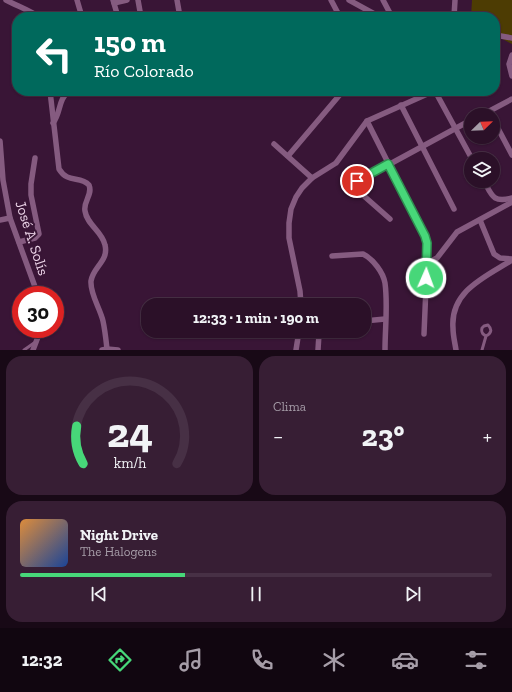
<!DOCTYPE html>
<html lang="es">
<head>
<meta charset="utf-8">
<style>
	:root { --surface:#2b1028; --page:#371e34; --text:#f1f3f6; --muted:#a69da8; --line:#473045; --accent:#47d779 }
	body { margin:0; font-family:"Zilla Slab",serif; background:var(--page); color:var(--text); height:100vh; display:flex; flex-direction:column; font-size:15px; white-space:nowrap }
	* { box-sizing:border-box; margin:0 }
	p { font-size:13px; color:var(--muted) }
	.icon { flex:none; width:22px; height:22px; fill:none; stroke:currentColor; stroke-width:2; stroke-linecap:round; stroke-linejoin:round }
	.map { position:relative; height:350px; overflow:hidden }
	.side { display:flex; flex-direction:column; gap:6px; padding:6px; background:#180916; flex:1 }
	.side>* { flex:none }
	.top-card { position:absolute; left:12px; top:12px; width:488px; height:84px; border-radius:16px; box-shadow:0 1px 3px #0004,0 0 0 1px var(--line); background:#00695c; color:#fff; overflow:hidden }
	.needle { width:26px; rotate:67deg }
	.buttons { position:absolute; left:464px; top:108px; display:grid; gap:8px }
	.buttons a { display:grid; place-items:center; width:36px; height:36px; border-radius:50%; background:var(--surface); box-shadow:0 1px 3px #0004,0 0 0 1px var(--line); font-size:20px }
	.speed { position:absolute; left:12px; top:286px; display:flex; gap:8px; font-size:20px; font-weight:700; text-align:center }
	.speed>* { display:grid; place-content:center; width:52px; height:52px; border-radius:50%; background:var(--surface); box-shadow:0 1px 3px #0004,0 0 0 1px var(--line); line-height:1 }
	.speed .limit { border:6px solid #d22; background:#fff; color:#111 }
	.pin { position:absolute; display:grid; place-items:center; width:34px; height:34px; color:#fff; margin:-17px; border:2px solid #fff; border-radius:50%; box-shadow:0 1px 4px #0007 }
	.me { position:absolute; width:44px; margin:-22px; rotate:2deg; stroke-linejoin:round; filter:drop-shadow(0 0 3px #0008) }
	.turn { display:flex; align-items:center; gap:14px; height:84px; padding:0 16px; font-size:18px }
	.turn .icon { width:52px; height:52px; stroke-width:2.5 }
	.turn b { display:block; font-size:28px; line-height:34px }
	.big { font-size:30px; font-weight:800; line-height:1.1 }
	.side .widget { flex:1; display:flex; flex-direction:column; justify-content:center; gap:6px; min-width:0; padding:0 14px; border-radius:16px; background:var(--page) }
	.side .dial { align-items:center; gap:0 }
	.dial svg { height:104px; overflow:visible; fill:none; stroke:var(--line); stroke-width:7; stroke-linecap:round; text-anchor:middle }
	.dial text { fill:var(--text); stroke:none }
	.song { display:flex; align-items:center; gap:12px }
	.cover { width:48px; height:48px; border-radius:6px; background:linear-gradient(135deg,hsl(30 70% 55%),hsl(220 70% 35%)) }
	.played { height:4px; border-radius:2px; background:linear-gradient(90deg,var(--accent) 35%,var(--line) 35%) }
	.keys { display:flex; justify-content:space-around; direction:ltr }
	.heat { display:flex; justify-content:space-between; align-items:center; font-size:22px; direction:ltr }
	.side .tiles { flex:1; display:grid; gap:6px; grid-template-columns:1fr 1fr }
	.widget:last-child { grid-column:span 2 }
	.trip { position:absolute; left:141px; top:298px; width:230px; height:40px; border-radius:16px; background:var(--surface); box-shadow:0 1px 3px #0004,0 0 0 1px var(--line); font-weight:800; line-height:40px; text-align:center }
	.dock { display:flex; height:64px; justify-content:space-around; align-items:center; background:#110610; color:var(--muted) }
	.dock .icon { width:28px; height:28px }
	.dock .selected { color:var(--accent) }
	.dock b { font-size:18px; color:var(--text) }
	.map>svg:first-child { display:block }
	.green { fill:#4d3c03 }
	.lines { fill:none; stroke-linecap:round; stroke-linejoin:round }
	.lane { stroke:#855b80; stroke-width:3 }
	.street { stroke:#855b80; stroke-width:5.5 }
	.route-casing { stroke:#2e8c4f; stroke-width:10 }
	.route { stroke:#47d779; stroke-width:7 }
	.labels { text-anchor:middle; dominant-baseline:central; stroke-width:4; stroke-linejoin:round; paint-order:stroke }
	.street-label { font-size:15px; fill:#ecd4e8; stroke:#391536 }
</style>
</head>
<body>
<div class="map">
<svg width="512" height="350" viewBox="0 0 512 350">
	<rect width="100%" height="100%" fill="#391536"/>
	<polygon class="green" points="472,0 512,0 512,44 495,35 495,17 471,17"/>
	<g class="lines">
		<g class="lane">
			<polyline points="24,350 34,343"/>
			<path d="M482,350L486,336C492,333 492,329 488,325L484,326L482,328C481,332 482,334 486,336"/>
		</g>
		<g class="street">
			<path d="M6,0C17,6 29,10 39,17"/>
			<polyline points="77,0 82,17"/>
			<polyline points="113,0 118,17"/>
			<polyline points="138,0 141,17"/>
			<polyline points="177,0 180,17"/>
			<polyline points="331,0 340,17"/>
			<polyline points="349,0 380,17"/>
			<polyline points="383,0 392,17"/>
			<polyline points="114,3 127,0"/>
			<polyline points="454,17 455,0"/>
			<polyline points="495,35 512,38"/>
			<polyline points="512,55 509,64 512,76"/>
			<path d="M50,91L59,169C68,184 80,175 89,185C93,195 83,201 85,211C87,225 102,231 105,245C109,261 93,267 91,281C90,294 100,308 103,321C105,330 106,340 107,349"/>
			<polyline points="435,91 472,159"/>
			<polyline points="401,105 454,209"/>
			<polyline points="482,115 512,99"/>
			<polyline points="493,119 512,155"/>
			<polyline points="367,121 425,236 427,243 427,263 424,334"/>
			<path d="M53,123C61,113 58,99 69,91"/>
			<polyline points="0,141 3,180 10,218 38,295"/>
			<polyline points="274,144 312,178"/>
			<polyline points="288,156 343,91"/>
			<path d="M484,181C492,196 493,203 512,198"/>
			<polyline points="390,219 356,189 355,187 355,183 471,120"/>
			<polyline points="0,220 10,218"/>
			<polyline points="480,220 494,254 500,258 512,259"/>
			<polyline points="19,242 35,238 39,234 31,195 31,184 35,158"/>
			<path d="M332,256L363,254C373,259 383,272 385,283C388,305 385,328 385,350"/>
			<polyline points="427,263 437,258 457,232 512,202"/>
			<polyline points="301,305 300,291 289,238 289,223 291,209 296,197 302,188 312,178 336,163 367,121 434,91"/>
			<polyline points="364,321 385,319"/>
			<polyline points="308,331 319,334 335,331"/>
			<polyline points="33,350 41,329"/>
			<polyline points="102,350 107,349 118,350"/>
			<polyline points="296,350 299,331"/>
			<polyline points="318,350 319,334"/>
			<path d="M456,350C455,343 453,336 453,328C450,291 485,277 512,260"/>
		</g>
	</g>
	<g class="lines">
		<defs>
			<polyline id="route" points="357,181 388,164 425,236 427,243 426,278"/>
		</defs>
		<use href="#route" class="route-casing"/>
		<use href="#route" class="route"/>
	</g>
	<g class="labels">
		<g class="street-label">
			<text transform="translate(32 238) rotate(72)">José A. Solís</text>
		</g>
	</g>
</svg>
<div class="buttons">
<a><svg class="needle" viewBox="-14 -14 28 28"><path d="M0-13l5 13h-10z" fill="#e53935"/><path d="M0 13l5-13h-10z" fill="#a69da8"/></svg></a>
<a><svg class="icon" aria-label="layers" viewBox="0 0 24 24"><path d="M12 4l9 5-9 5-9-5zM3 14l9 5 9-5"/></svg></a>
</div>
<div class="speed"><div class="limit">30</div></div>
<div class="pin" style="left:357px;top:181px;background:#d93025"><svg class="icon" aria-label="arrive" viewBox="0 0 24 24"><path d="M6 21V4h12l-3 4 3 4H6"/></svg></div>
<svg class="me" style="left:426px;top:278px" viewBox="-20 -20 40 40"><circle r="17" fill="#47d779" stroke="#fff" stroke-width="3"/><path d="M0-11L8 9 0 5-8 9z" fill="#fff"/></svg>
<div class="trip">12:33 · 1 min · 190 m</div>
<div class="top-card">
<div class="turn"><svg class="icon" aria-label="left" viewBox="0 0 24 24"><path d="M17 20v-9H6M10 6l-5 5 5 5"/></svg><div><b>150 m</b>Río Colorado</div></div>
</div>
</div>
<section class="side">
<div class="tiles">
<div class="widget dial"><svg viewBox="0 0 100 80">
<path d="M14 69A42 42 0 1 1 86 69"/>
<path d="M14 69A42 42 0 0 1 9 40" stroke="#47d779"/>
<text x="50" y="56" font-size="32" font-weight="700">24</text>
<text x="50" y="72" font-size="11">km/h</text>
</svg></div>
<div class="widget"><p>Clima</p>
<div class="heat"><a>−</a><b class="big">23°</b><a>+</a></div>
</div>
<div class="widget">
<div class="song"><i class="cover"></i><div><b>Night Drive</b><p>The Halogens</p></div></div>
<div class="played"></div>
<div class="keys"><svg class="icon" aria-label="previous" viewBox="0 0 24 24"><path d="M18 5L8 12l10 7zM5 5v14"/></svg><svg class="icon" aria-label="pause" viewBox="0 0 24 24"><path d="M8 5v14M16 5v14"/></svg><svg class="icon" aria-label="next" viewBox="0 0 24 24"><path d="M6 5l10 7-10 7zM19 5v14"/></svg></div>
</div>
</div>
</section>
<nav class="dock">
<b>12:32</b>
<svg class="icon selected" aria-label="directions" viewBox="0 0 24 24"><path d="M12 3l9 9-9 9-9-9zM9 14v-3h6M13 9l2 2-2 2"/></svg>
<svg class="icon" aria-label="music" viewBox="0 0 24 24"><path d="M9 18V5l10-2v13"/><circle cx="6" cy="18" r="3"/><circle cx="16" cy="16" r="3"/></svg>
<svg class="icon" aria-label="phone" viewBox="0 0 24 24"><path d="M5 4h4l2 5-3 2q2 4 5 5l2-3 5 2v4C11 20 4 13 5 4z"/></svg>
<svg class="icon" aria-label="climate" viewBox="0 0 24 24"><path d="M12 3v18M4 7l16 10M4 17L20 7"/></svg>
<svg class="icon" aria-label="car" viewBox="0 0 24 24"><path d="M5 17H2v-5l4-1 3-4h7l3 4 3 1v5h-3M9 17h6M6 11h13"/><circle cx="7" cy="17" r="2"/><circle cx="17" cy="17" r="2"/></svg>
<svg class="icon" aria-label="filters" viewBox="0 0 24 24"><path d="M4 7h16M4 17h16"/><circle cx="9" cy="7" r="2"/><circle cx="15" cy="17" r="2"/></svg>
</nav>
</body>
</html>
